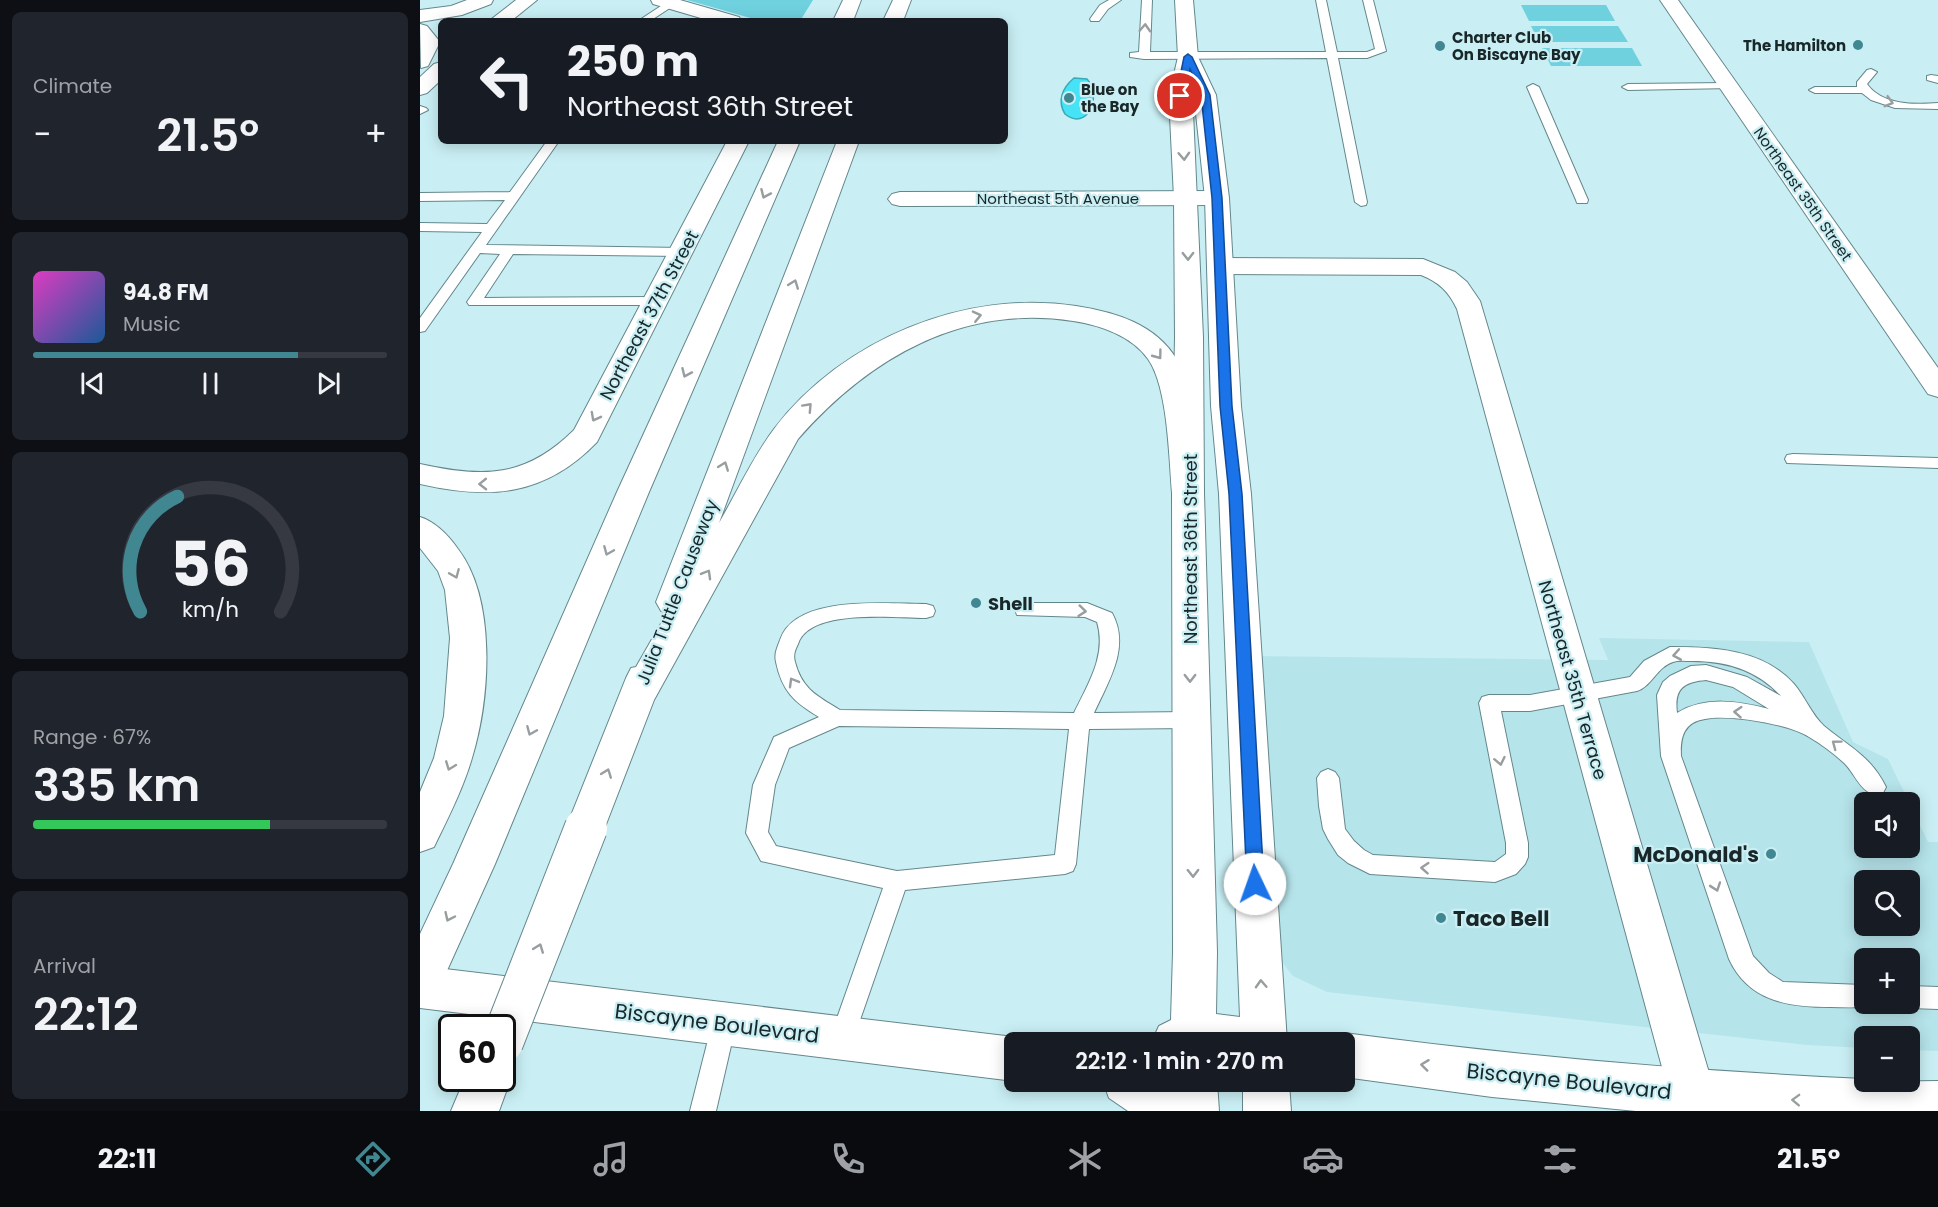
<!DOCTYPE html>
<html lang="en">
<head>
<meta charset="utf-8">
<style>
	:root { --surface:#171b24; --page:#20242c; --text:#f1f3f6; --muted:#9ea1a6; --line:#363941; --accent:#418791 }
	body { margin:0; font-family:Poppins,sans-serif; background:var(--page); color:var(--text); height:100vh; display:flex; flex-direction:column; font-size:22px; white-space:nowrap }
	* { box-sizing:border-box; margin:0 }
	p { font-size:20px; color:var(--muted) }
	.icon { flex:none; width:33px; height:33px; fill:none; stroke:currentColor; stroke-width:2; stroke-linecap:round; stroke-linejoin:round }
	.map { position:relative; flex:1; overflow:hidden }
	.panel { display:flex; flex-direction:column; gap:12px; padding:12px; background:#0d0f14; width:420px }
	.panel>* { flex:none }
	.top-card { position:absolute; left:18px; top:18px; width:570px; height:126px; border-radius:9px; box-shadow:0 3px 15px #0003; background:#171b24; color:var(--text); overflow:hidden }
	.buttons { position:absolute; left:1434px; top:792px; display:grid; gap:12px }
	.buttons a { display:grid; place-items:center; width:66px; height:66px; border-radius:9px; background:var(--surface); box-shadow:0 3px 15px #0003; font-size:30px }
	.speed { position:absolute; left:18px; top:1014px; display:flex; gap:12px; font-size:30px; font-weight:700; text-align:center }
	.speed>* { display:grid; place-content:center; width:78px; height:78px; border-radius:50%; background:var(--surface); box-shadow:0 3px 15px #0003; line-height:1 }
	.speed .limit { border:3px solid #111; border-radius:9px; background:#fff; color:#111 }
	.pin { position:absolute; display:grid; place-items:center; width:51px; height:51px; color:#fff; margin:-26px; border:3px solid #fff; border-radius:50%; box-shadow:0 2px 6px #0007 }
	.me { position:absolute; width:66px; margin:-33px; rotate:357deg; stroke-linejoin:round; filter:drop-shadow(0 0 4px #0008) }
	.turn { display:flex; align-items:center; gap:21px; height:126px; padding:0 30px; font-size:27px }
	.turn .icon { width:78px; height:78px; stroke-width:2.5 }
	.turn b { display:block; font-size:42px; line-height:51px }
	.big { font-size:45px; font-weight:600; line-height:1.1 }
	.panel .tile { flex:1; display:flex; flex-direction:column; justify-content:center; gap:9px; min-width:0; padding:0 21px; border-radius:9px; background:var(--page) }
	.panel .dial { align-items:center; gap:0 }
	.dial svg { height:156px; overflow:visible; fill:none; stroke:var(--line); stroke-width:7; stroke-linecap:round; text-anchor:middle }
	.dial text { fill:var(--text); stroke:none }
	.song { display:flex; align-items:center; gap:18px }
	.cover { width:72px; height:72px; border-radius:9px; background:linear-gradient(135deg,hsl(310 70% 55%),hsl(210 70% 35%)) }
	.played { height:6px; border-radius:3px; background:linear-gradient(90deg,var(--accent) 75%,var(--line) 75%) }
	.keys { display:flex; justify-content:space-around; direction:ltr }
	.heat { display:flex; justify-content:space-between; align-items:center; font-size:33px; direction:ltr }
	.charge { height:9px; border-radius:4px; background:linear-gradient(90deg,#34c759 67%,var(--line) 0) }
	.trip { position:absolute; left:584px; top:1032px; width:351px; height:60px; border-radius:9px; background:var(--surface); box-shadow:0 3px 15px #0003; font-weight:600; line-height:60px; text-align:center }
	.dock { display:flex; height:96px; justify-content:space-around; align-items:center; background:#090b0e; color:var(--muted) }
	.dock .icon { width:42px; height:42px }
	.dock .active { color:var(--accent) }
	.dock b { font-size:27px; color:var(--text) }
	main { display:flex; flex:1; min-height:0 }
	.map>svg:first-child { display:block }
	.built { fill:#b6e4eb; fill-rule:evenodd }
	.green { fill:#6fd0de }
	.water { fill:#46e2f5; stroke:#38aab8; stroke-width:1.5 }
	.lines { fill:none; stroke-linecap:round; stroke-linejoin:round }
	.lane-casing { stroke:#64878c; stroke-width:2 }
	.street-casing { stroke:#64878c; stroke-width:2 }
	.primary-casing { stroke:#64878c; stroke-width:2 }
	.highway-casing { stroke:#64878c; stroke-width:2 }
	.lane { fill:#fff; fill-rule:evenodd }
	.street { fill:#fff; fill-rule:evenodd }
	.primary { fill:#fff; fill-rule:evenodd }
	.highway { fill:#fff; fill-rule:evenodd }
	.highway-bridge-casing { stroke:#64878c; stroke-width:44; stroke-linecap:butt }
	.highway-bridge { stroke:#fff; stroke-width:42 }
	.oneway { stroke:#989e9f }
	.route { fill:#1a73e8; stroke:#114b97; stroke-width:1.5 }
	.poi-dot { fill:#418791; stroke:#c9eff4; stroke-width:2 }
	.labels { text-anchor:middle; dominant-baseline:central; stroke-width:4.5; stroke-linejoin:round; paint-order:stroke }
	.far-poi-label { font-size:15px; font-weight:bold; fill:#192729; stroke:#c9eff4; text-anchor:start }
	.far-street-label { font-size:15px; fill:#192729; stroke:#c9eff4 }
	.street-label { font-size:18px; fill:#192729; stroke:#c9eff4 }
	.poi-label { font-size:18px; font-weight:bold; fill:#192729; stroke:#c9eff4; text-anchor:start }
	.near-poi-label { font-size:21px; font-weight:bold; fill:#192729; stroke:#c9eff4; text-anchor:end }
	.near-street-label { font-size:21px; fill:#192729; stroke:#c9eff4 }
</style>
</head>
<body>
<main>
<section class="panel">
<div class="tile"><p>Climate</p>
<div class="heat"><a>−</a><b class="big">21.5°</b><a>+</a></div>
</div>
<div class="tile">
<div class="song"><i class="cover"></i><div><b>94.8 FM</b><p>Music</p></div></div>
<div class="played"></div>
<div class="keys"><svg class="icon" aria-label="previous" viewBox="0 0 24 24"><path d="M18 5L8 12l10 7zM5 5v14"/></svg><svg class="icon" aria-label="pause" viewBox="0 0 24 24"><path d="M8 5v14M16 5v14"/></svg><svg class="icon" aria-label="next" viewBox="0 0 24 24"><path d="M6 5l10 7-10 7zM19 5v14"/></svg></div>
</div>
<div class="tile dial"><svg viewBox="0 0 100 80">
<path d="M14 69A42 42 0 1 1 86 69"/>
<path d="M14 69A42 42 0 0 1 33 10" stroke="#418791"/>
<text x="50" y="56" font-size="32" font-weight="700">56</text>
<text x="50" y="72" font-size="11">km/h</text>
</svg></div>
<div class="tile"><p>Range · 67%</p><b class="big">335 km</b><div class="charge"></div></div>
<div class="tile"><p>Arrival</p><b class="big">22:12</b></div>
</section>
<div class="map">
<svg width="1518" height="1111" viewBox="0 0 1518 1111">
	<rect width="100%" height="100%" fill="#c9eff4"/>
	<path class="built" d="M1179,638L1389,642L1433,742L1468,759L1489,802H1444V848H1490V804L1508,842H1518V1051L1490,1050V1036H1444V1048L1387,1045L907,992L873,976L861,961L837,656L1188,660ZM1444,880H1490V926H1444ZM1444,958H1490V1004H1444Z"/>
	<g class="green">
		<polygon points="267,0 393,0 380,21 341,21"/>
		<polygon points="1101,5 1186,5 1195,21 1109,21"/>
		<polygon points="1111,26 1198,26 1208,42 1119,42"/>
		<polygon points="1122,48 1212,48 1222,66 1131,66"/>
	</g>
	<path class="water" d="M654,78L667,79C683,96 667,132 645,114C637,101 642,88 654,78Z"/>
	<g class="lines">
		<defs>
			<g id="lane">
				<polygon points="689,0 701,0 688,9 679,21 671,21 670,19 680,5"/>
				<polygon points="722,0 732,0 730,52 906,52 896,0 906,0 917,52 947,52 955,49 943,0 953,0 966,51 947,58 918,58 947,202 946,205 941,206 935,202 907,58 724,59 710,57 710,53 719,52"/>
				<polygon points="247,2 256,4 230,21 218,21"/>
				<path d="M1451,69L1457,72L1447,84C1462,105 1494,105 1518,103V109L1475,108L1451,100L1442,93H1395L1389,90L1395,87H1437V82L1447,70Z"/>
				<polygon points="1511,75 1518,76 1518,83 1507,80 1507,76"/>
				<polygon points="1308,83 1312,84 1312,88 1208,90 1202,87 1208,84"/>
				<polygon points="1113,84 1119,87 1168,200 1167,203 1157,203 1156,200 1107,87"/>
				<polygon points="0,106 6,108 8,110 0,114"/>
				<polygon points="127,141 139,141 66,245 262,248 269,252 262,256 93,254 64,298 237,297 244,301 237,305 49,305 47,302 80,254 60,253 5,331 0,332 0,318 62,232 0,231 0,223 67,224 85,200 0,201 0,193 90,192"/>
				<polygon points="1373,454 1518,458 1518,468 1367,463 1365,459 1367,455"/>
				<path d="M604,603H667L692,613C711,647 688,682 674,713L771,712L778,714L781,720L778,726L771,728L669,729L656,864L653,871L645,874L485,890L431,1046L422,1050L413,1046L410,1038L463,888L341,861L326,833L333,785L354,737L399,717C374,702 362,691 356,662C354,654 357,648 360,640C375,594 467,604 506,604L513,606L515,611L513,616L506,618C475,618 389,608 378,644C375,650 373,655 375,662C382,689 397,696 420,710L654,713C668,684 687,655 677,622L665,617L597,615L595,610L597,605ZM419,726L649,729L635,855L477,871L356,846L348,832L355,785L369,748Z"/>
				<path d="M1250,647C1294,647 1343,649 1374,684C1385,697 1392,715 1404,726C1429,747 1450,755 1466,787L1463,793C1442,800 1436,773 1423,762C1413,753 1401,744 1389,737C1369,724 1309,714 1285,719C1264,722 1260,737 1261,756L1333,956L1349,973L1363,982L1444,985V1004H1453C1440,1009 1425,1007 1411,1007C1369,1007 1329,1002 1309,959L1241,756L1237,695L1243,682L1250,676L1271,666L1286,665L1327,677L1361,696C1337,670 1307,661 1272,661C1266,661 1258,660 1253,662C1237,667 1232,686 1217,691L1110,711H1081L1108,843V857L1105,864L1096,874L1075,882L950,874L928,863L918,855L908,839L903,829L899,806L897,778L901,772L908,769L915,772L919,778L925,829L934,841L944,850L953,855L1075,862L1086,854V843L1059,703L1062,697L1069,695H1110L1210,677L1224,661ZM1286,680L1313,687L1349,709C1318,701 1285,696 1257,713C1254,689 1263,682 1286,680Z"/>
				<polygon points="1490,986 1518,987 1518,1009 1490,1008 1481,1005 1490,1004"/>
				<polygon points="304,1012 313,1016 316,1024 296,1111 270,1111 292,1024 295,1016"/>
			</g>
			<g id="street">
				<polygon points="96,0 117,0 91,21 69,21"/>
				<polygon points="231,0 260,0 319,17 322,21 291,21 233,4"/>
				<polygon points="1240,0 1258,0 1518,368 1518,397 1508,394"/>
				<polygon points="21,62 21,80 7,93 0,95 0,77 14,64"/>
				<path d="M307,141H329L177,442C125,496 70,500 0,484V464C63,478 106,478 154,430Z"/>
				<polygon points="797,191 805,193 809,198 805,203 797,205 480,206 472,204 468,199 472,194 480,192"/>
				<path d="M800,258L1003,259L1035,272L1047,282L1060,301L1295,1093L1289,1109H1255L1249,1093L1037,309C1029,292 1019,282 1001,275L800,274L791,271L787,266L791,261Z"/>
			</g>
			<g id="primary">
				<polygon points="47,0 73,0 71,4 42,15 0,22 0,10 31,6"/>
				<path d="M755,0H773L778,57L796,95L809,198L821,406L831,494L867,1042L732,1041L739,1026L751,1020L753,952L752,493L755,337L754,198L749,96L758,57ZM772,89L774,95L785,198L791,406L799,494L820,1017L796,1014L797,952L784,493L783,337Z"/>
				<polygon points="0,24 7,26 20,42 8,66 1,68"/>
				<polygon points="0,966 594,1037 609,1042 594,1042 594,1081 0,1008"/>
				<path d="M924,1033C1097,1056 1270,1071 1444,1079V1082L1518,1081V1111H1216L1072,1097L924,1077V1042H906L908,1039Z"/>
				<polygon points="683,1082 747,1082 751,1084 751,1082 797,1082 799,1111 708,1111 689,1098"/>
				<polygon points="823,1082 869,1082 871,1111 823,1111"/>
			</g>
			<g id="highway">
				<polygon points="423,0 441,0 433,21 413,21"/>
				<polygon points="473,0 491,0 483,21 463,21"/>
				<polygon points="358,141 380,141 229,492 75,864 16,995 0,1001 0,934 33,864 197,492"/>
				<path d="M417,141H439L299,523C317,492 333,457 354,429C423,339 545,289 656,306C695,312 736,324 757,360C778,395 779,453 784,493L779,500L768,503L757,500L752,493C749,458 748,387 728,359C712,336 680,325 653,321C542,304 449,358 378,439L234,700L180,840L166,845L152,840L146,828L206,678L211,668L216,667L247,613L241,611L236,602Z"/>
				<path d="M0,517C16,522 28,535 38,549C77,600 70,699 52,758C43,789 28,818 14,847L0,852V792L14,758L24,716L30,638L25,590L18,571L0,548Z"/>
				<polygon points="82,1061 91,1078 79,1111 31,1111 45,1078 82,1078"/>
			</g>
		</defs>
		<use href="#lane" class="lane-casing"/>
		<use href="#street" class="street-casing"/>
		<use href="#primary" class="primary-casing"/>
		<use href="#highway" class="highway-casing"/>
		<use href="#lane" class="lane"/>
		<use href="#street" class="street"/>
		<use href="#primary" class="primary"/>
		<use href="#highway" class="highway"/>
		<defs>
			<polyline id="highway-bridge" points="82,1042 166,828"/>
		</defs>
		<use href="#highway-bridge" class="highway-bridge-casing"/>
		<use href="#highway-bridge" class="highway-bridge"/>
	</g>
	<defs><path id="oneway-chevron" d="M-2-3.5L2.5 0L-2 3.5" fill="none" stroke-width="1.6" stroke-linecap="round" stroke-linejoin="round" transform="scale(1.5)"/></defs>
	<g class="oneway">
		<use href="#oneway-chevron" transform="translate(725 28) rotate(-87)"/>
		<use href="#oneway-chevron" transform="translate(1469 102) rotate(16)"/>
		<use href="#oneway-chevron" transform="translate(764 156) rotate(87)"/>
		<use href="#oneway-chevron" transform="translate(345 194) rotate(114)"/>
		<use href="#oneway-chevron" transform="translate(768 256) rotate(89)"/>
		<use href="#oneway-chevron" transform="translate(374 284) rotate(-69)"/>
		<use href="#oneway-chevron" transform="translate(557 316) rotate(-13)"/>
		<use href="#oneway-chevron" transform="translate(738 355) rotate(53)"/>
		<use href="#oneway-chevron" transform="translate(266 373) rotate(114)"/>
		<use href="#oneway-chevron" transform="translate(388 407) rotate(-47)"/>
		<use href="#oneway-chevron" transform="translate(175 417) rotate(118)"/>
		<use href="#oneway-chevron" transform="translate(304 466) rotate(-69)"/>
		<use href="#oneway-chevron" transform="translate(63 484) rotate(179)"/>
		<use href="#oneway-chevron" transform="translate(188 551) rotate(113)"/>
		<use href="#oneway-chevron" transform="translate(35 574) rotate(67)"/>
		<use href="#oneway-chevron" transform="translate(287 574) rotate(-60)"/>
		<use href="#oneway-chevron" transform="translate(662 611) rotate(6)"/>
		<use href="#oneway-chevron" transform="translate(1257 655) rotate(170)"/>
		<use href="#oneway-chevron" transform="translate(770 678) rotate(90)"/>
		<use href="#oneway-chevron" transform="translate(373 682) rotate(-120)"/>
		<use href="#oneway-chevron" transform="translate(1318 712) rotate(-176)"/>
		<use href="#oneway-chevron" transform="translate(111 731) rotate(113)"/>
		<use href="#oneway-chevron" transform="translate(1416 744) rotate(-143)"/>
		<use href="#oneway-chevron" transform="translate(1080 761) rotate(78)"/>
		<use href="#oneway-chevron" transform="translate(30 766) rotate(111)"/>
		<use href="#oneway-chevron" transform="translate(187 773) rotate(-69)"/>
		<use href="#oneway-chevron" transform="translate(1005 868) rotate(-176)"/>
		<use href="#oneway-chevron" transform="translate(773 873) rotate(89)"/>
		<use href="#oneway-chevron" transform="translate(1296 887) rotate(71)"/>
		<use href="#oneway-chevron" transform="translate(29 917) rotate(115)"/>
		<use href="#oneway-chevron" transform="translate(119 948) rotate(-69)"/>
		<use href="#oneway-chevron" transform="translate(841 984) rotate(-93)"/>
		<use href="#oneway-chevron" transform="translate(1005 1065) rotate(-173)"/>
		<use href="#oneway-chevron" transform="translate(1376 1100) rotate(-178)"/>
	</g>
	<polygon class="route" points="768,54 772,57 790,95 802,198 812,406 822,494 844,884 841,889 835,891 829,889 827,884 809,494 800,406 792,198 781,95 770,69 765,96 760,98 756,96 764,57"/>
	<g class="poi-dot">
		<circle cx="1438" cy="45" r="6"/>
		<circle cx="1020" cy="46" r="6"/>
		<circle cx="649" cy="98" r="6"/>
		<circle cx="556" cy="603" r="6"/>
		<circle cx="1351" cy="854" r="6"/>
		<circle cx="1021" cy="918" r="6"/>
	</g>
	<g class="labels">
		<g class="far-poi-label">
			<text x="1032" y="37">Charter Club<tspan x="1032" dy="17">On Biscayne Bay</tspan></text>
			<text x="1426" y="45" text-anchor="end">The Hamilton</text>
			<text x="661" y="89">Blue on<tspan x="661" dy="17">the Bay</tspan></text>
		</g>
		<g class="far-street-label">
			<text transform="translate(1383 194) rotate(55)">Northeast 35th Street</text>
			<text x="638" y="198">Northeast 5th Avenue</text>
		</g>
		<g class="street-label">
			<text transform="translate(229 315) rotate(-62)">Northeast 37th Street</text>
			<text transform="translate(770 549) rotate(-90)">Northeast 36th Street</text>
			<text transform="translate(257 592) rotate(-69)">Julia Tuttle Causeway</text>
			<text transform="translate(1153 680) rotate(74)">Northeast 35th Terrace</text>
		</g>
		<g class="poi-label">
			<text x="568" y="603">Shell</text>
		</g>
		<g class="near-poi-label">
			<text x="1339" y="854">McDonald's</text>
			<text x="1033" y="918" text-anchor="start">Taco Bell</text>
		</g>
		<g class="near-street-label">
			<text transform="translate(297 1023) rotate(7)">Biscayne Boulevard</text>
			<text transform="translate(1149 1081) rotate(6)">Biscayne Boulevard</text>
		</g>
	</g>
</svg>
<div class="buttons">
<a><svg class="icon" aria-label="sound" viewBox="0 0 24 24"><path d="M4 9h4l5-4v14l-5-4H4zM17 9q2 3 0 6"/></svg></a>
<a><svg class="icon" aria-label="search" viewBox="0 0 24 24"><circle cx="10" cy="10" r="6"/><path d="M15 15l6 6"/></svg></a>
<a>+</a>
<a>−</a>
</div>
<div class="speed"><div class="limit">60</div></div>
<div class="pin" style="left:760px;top:96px;background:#d93025"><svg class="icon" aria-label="arrive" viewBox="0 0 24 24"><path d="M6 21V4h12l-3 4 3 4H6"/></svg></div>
<svg class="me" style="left:835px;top:884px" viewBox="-20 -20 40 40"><circle r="19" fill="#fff"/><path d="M0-13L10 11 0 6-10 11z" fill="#1a73e8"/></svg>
<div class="trip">22:12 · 1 min · 270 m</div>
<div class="top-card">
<div class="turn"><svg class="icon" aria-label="left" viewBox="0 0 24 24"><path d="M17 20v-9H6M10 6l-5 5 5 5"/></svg><div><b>250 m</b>Northeast 36th Street</div></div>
</div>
</div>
</main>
<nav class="dock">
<b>22:11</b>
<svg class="icon active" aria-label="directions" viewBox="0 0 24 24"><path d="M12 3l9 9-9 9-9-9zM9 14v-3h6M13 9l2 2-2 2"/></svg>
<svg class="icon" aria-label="music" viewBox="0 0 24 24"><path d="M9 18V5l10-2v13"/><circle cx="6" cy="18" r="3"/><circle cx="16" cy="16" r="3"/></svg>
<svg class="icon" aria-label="phone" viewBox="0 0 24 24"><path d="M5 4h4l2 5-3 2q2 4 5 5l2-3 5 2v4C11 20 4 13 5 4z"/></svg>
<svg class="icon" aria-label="climate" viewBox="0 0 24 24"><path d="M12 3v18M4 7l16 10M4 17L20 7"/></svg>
<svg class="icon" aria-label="car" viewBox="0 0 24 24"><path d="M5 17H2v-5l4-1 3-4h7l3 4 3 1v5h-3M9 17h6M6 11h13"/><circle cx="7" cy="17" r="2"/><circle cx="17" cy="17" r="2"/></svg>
<svg class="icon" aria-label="filters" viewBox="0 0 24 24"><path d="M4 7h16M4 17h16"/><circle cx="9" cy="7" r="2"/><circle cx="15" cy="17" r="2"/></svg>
<b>21.5°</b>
</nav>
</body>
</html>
